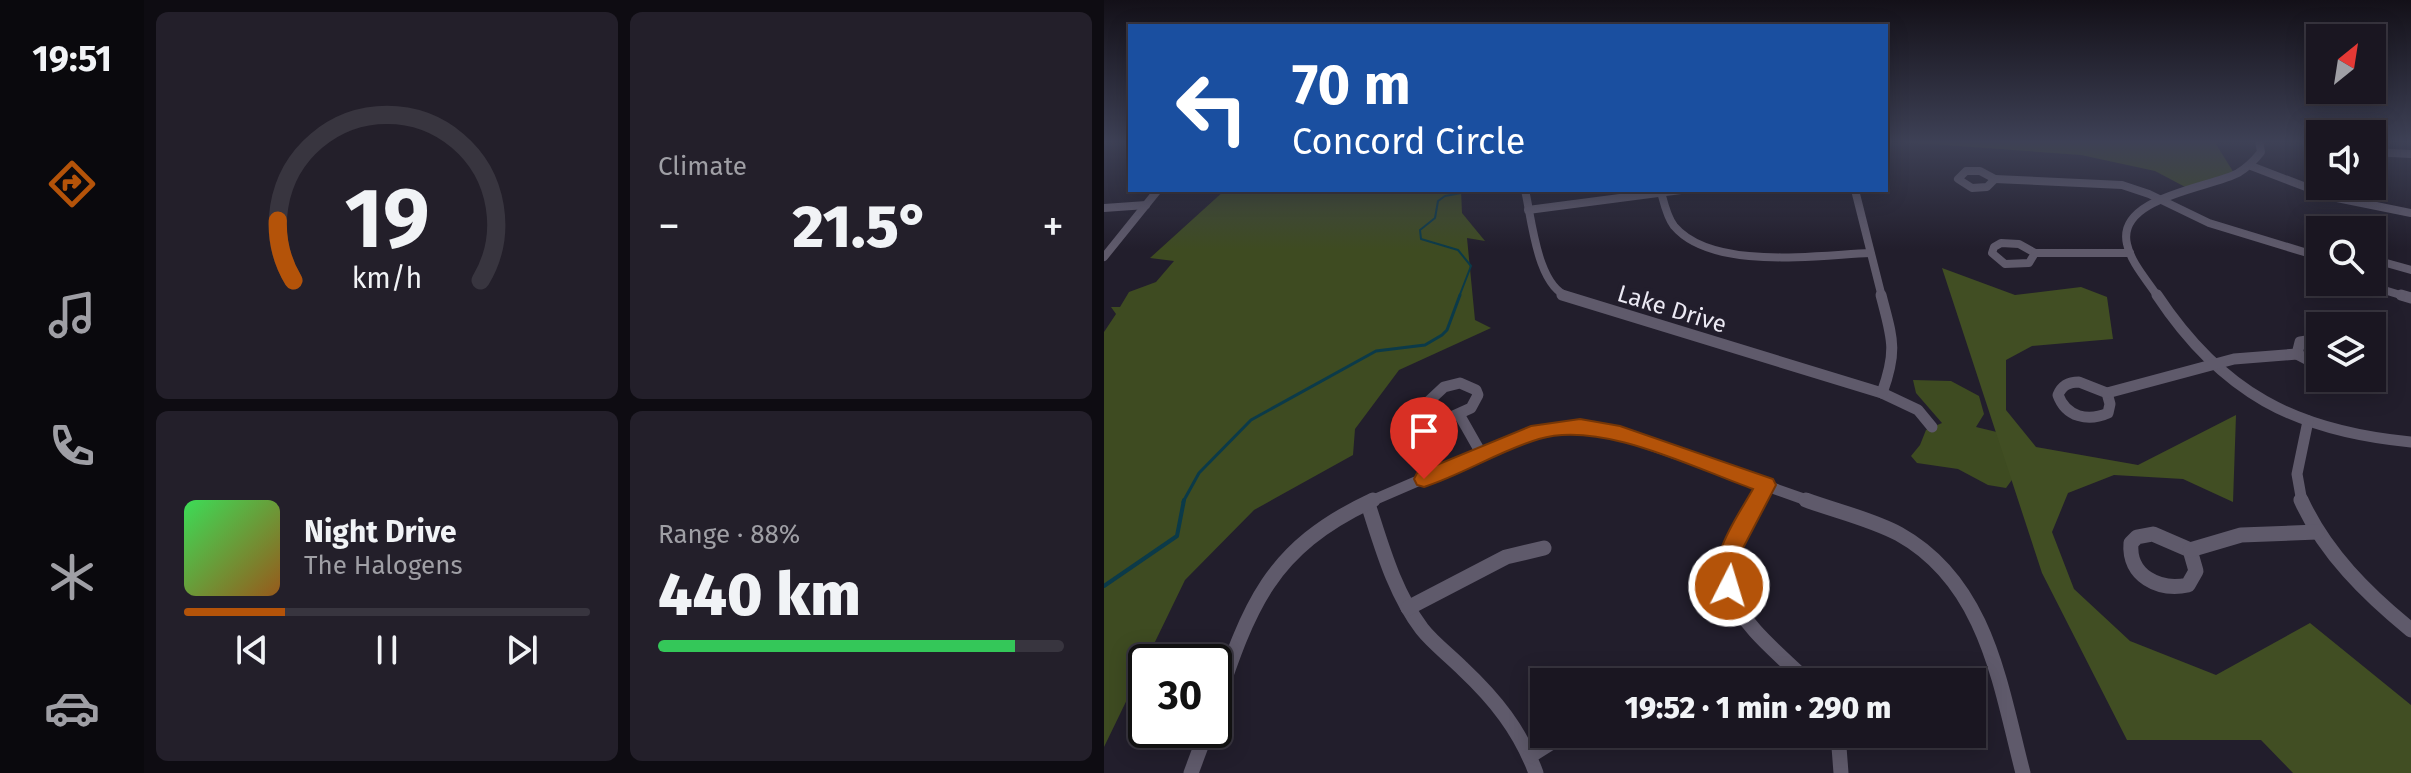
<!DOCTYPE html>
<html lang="en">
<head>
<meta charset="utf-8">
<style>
	:root { --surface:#1a1621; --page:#231f2a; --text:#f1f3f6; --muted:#9f9fa5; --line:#38353f; --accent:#b45309 }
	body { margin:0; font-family:"Fira Sans",sans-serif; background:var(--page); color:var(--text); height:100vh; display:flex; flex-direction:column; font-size:30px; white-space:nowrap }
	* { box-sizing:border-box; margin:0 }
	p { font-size:26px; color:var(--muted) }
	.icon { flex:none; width:44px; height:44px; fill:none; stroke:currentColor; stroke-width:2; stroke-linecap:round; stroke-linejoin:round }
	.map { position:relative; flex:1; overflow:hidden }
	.details { display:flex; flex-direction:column; gap:12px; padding:12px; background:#0e0c12; width:960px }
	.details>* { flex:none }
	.banner { position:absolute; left:24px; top:24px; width:760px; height:168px; border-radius:0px; box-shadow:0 4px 20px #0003,0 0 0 2px var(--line); background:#1a4fa0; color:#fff; overflow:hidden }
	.needle { width:52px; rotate:30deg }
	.tools { position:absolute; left:1202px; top:24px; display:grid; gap:16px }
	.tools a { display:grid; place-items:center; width:80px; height:80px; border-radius:0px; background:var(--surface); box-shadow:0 4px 20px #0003,0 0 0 2px var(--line); font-size:40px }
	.speed { position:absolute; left:24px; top:644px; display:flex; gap:16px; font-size:40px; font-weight:700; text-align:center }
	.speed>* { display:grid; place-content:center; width:104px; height:104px; border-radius:50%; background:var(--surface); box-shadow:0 4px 20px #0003,0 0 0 2px var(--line); line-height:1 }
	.speed .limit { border:4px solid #111; border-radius:12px; background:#fff; color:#111 }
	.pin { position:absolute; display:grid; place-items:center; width:68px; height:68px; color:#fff; margin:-82px -34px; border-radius:50% 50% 50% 0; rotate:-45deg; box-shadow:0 0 8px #0007 }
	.pin .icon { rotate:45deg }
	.me { position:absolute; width:88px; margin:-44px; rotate:5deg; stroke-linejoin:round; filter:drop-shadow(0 0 6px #0008) }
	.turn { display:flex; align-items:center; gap:28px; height:168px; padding:0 32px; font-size:36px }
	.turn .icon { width:104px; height:104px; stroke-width:2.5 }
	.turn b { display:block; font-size:56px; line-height:68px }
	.big { font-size:60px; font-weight:800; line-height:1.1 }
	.details .widget { flex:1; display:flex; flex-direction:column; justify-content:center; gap:12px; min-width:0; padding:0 28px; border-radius:12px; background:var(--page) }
	.details .dial { align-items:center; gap:0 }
	.dial svg { height:208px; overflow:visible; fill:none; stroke:var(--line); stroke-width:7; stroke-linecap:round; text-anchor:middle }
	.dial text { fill:var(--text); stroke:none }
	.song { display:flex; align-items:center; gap:24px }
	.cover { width:96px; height:96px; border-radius:12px; background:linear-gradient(135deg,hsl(130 70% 55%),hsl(30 70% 35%)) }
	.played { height:8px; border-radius:4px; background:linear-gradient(90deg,var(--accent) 25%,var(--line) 25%) }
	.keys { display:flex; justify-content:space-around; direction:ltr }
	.heat { display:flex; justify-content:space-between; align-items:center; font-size:44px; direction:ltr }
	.charge { height:12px; border-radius:6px; background:linear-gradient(90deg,#34c759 88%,var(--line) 0) }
	.details .tiles { flex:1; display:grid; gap:12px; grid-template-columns:repeat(2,1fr) }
	.trip { position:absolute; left:426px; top:668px; width:456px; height:80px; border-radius:0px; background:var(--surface); box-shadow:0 4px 20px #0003,0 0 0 2px var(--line); font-weight:800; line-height:80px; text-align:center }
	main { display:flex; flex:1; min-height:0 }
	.dock { display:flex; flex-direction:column; width:144px; justify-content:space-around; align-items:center; background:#0a090d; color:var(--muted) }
	.dock .icon { width:56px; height:56px }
	.dock .current { color:var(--accent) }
	.dock b { font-size:36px; color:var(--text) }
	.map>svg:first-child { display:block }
	.green { fill:#3e4b21 }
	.forest { fill:#414e23 }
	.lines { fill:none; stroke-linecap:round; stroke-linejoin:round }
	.stream-far2 { stroke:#0b3a49; stroke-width:2 }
	.stream-far1 { stroke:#0b3a49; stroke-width:3 }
	.stream { stroke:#0b3a49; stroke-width:4 }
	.minor-far2 { stroke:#5f5a6b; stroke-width:8 }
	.minor-far1 { stroke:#5f5a6b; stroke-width:11 }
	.minor { stroke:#5f5a6b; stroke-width:15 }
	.route { fill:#b45309; stroke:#753606; stroke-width:2 }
	.labels { text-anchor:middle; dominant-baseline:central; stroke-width:8; stroke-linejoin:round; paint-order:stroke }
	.street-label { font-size:24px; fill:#ebe9f3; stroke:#221e2c }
</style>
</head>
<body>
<main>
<nav class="dock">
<b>19:51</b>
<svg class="icon current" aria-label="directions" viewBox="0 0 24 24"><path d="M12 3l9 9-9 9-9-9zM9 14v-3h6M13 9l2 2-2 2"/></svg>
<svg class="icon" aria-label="music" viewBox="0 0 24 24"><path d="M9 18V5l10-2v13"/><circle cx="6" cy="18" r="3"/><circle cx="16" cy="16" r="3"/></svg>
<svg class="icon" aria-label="phone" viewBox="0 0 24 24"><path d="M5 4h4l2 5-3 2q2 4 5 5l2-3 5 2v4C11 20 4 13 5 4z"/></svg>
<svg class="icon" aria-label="climate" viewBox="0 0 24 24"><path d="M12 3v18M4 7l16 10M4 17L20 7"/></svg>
<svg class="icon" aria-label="car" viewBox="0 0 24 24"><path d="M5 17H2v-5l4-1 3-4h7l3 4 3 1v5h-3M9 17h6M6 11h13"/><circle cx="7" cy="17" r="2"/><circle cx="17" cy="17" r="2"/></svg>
</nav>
<section class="details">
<div class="tiles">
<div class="widget dial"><svg viewBox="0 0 100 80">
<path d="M14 69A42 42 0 1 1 86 69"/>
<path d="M14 69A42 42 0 0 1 8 46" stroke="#b45309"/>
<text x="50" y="56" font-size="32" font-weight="700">19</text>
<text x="50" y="72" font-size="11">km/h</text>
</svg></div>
<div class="widget"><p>Climate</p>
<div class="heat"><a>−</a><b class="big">21.5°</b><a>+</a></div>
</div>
<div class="widget">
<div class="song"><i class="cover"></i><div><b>Night Drive</b><p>The Halogens</p></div></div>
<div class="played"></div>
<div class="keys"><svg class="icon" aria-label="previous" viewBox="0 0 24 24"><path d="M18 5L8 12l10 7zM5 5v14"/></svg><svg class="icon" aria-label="pause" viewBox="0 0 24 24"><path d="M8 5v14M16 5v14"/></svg><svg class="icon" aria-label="next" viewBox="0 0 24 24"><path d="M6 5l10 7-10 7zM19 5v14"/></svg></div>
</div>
<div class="widget"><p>Range · 88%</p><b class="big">440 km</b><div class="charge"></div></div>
</div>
</section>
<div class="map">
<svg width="1307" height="773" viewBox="0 0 1307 773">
	<rect width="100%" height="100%" fill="#221e2c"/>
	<g class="green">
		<polygon points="785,141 1110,141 1130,173 1085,189 1051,171 977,155"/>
		<polygon points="121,190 357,190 358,213 381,241 363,238 371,320 387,328 295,370 251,429 249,455 150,510 81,580 0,747 0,332 12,314 7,307 16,307 25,292 52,282 70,261 46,258"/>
		<polygon points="809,380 847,381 875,396 880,414 872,427 901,434 910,477 902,488 884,485 854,469 813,463 807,456 816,445 822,430 838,423 812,393"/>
	</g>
	<polygon class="forest" points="838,268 911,295 977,287 1003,297 1009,339 928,346 902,360 902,410 932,447 1034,465 1132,415 1129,502 1079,479 1010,475 964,493 948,532 970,589 1026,641 1112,675 1206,623 1307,705 1307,773 1189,773 1157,740 1023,740 938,573"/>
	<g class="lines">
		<polyline class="stream-far2" points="355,297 367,266 354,250 317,239 316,230 331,218 334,201 341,196 374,190"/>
		<polyline class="stream-far1" points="79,502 95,473 147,420 272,351 321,345 338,335 343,330 356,295"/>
		<polyline class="stream" points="0,586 73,536 80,500"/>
		<g class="minor-far2">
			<polyline points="1268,152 1307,154"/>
			<polyline points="1147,166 1228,197 1307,213"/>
			<polygon points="862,171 876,171 891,179 883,187 868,188 854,179"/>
			<polyline points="891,179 1018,185 1045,194 1105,223 1210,255"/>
			<path d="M421,190C428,220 433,287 465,297"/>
			<polyline points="751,190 778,297"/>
			<path d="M557,192C560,203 563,217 570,226C608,271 713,255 766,253"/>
			<polyline points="0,208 42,205"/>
			<polyline points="424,210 577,190"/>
			<polygon points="897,243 915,244 931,253 925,263 901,264 888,253 890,247"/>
			<polyline points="931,253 1026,253"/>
			<polyline points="0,257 54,190"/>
			<polyline points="1268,259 1307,270"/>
			<polyline points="1254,282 1303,297"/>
			<path d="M1054,297C1043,280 1027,263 1023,244C1012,197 1106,188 1134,173C1144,167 1150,161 1157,152L1155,141"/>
		</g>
		<g class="minor-far1">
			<polyline points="458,295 778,393 814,410 828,427"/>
			<path d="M777,295C788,338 794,349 778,393"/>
			<path d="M1053,295C1118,393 1191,431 1307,442"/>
			<polyline points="1297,295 1307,298"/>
			<polyline points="1216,339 1196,342 1193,354 1216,366"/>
			<path d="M975,382L1003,393L1006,404L1004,413C984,422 962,417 954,395C958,385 965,382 975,382Z"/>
			<polygon points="356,383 372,390 374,395 367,408 347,417 325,410 324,402 340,387"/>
			<polyline points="1003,393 1130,359 1193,354"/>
			<polyline points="356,416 377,453"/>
			<polyline points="265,502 418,436 462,427 507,431 708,502"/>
			<polyline points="651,502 661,485"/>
			<polyline points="1198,502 1193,474 1204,421"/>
		</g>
		<g class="minor">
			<path d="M652,500C597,594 635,617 704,682"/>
			<path d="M702,500C732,511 767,519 795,534C883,583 896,685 919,773"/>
			<path d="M1197,500C1221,553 1263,594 1307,630"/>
			<path d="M264,504C278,547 290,592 318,629C329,643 345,655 358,668C391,699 416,730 432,773"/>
			<path d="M1049,534L1086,550L1092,571L1084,585C1055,591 1024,576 1027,543L1033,537Z"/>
			<polyline points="1086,550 1137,535 1213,532"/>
			<polyline points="304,608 402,557 440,548"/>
			<path d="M110,710C145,607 164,549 269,500"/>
			<polyline points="734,734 737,773"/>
			<polyline points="426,756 461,734"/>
			<polyline points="87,773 103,730"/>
		</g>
	</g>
	<linearGradient id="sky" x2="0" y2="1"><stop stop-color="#131018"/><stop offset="0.57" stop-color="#3e4156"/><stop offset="1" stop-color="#3e4156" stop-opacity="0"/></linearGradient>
	<rect width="1307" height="249" fill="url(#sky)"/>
	<path class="route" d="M476,419L516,426L669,479L672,485L639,548L636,586L633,593L625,596L617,593C601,559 633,518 649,489C590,468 497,420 435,439C395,451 360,474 320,487L313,485L310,479L313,473L427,426Z"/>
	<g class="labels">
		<g class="street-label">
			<text transform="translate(568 309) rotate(17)">Lake Drive</text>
		</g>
	</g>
</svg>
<div class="tools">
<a><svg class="needle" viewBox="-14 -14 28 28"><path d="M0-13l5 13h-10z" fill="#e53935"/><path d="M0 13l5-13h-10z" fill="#9f9fa5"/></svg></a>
<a><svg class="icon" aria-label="sound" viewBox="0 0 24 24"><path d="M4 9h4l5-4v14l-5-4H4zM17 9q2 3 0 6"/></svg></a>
<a><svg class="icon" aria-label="search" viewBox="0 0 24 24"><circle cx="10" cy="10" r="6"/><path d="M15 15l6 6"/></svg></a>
<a><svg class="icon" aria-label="layers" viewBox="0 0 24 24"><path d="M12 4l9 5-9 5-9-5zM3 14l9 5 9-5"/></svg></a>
</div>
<div class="speed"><div class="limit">30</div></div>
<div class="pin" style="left:320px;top:479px;background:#d93025"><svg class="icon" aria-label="arrive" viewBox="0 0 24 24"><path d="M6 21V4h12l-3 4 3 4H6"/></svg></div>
<svg class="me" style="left:625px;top:586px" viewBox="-20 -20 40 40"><circle r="17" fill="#b45309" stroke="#fff" stroke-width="3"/><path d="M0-11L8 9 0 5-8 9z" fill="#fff"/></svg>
<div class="trip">19:52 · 1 min · 290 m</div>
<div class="banner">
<div class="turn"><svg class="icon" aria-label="left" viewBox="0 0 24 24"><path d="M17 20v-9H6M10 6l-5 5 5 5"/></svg><div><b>70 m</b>Concord Circle</div></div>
</div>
</div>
</main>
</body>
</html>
